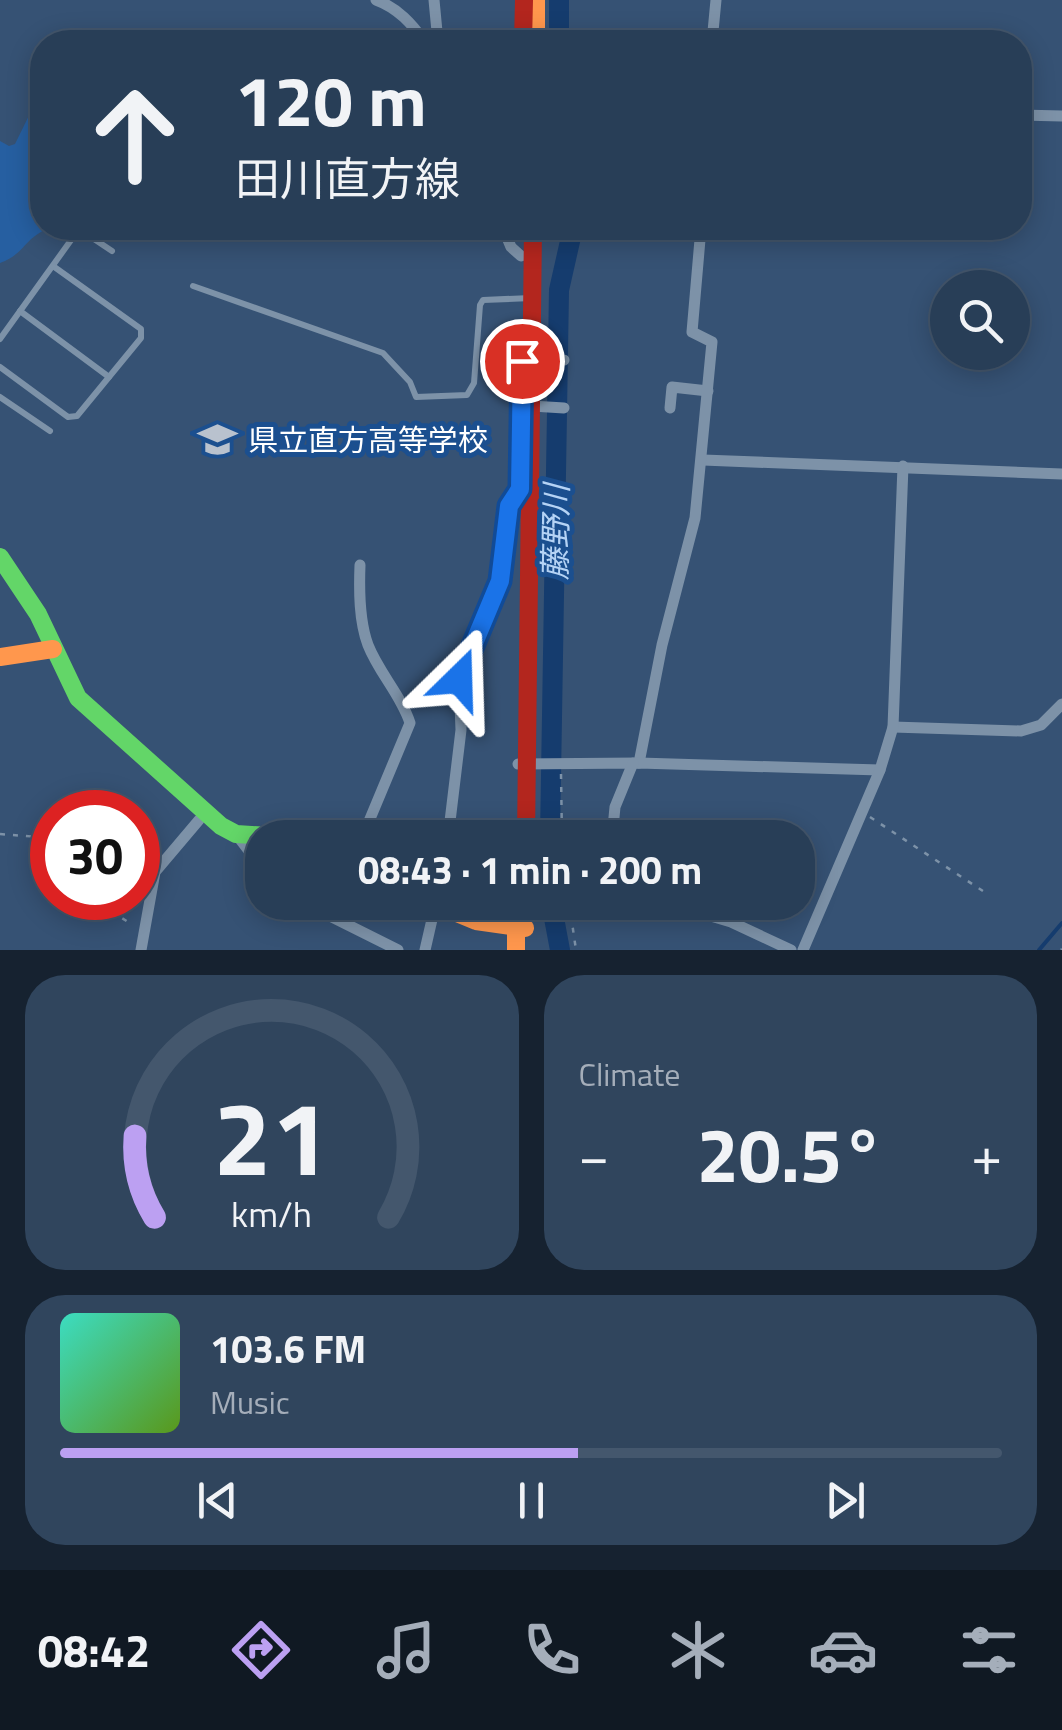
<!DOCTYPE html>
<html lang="en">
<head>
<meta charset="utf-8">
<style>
	:root { --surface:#283e57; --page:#30455d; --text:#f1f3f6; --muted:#a5aeba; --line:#44576d; --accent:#bca0f2 }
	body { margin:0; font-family:"Titillium Web","Noto Sans JP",sans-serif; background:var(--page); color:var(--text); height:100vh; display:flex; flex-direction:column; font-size:38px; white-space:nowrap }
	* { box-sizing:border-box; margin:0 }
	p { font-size:32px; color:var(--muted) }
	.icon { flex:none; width:55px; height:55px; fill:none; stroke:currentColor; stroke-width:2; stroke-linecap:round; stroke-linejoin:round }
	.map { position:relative; height:950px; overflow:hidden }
	.drawer { display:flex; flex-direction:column; gap:25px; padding:25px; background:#162230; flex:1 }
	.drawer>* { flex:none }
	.top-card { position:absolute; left:30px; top:30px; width:1002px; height:210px; border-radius:40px; box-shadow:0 5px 25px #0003,0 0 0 2px var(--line); background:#283e57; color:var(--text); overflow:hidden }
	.controls { position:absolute; left:930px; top:270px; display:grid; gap:20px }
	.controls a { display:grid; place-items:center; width:100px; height:100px; border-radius:50%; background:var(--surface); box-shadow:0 5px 25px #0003,0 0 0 2px var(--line); font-size:50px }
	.speed { position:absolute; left:30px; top:790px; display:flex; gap:20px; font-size:50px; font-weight:700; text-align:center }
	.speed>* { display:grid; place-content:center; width:130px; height:130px; border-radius:50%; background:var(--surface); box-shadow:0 5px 25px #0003,0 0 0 2px var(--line); line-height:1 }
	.speed .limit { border:15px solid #d22; background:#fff; color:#111 }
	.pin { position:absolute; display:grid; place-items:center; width:85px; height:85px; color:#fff; margin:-42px; border:5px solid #fff; border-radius:50%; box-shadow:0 2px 10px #0007 }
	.me { position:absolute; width:110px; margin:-55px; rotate:22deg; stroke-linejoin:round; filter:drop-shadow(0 0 8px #0008) }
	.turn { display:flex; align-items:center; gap:35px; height:210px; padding:0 40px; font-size:45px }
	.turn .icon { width:130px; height:130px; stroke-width:2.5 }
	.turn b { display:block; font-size:70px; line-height:85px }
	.big { font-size:75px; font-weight:700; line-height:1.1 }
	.drawer .tile { flex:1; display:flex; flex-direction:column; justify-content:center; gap:15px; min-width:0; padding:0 35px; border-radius:40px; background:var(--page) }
	.drawer .dial { align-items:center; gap:0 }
	.dial svg { height:260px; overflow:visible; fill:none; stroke:var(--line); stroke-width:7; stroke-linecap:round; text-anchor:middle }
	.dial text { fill:var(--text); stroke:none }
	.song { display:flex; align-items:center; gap:30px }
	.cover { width:120px; height:120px; border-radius:15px; background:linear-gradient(135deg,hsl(170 70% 55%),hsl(90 70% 35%)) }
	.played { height:10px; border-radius:5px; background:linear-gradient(90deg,var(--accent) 55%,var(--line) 55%) }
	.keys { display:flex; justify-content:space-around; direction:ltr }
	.heat { display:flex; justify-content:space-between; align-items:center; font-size:55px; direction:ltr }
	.drawer .tiles { flex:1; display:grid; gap:25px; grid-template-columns:1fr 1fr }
	.tile:last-child { grid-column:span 2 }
	.trip { position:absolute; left:245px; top:820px; width:570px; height:100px; border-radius:40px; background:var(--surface); box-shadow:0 5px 25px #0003,0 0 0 2px var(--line); font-weight:700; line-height:100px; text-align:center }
	.tab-bar { display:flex; height:160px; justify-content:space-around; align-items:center; background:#101923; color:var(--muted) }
	.tab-bar .icon { width:70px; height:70px }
	.tab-bar .current { color:var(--accent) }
	.tab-bar b { font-size:45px; color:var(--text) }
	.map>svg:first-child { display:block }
	.green { fill:#265fa1 }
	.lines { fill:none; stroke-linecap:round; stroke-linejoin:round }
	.stream { stroke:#153c6e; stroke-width:4 }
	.river { stroke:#153c6e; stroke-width:20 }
	.path { stroke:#7d92a8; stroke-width:2.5; stroke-dasharray:5 8; stroke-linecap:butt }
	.lane { stroke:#7d92a8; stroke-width:6 }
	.street { stroke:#7d92a8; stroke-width:11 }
	.fast { stroke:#63d668; stroke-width:18 }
	.slow { stroke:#ff974d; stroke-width:18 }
	.jam { stroke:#b3261e; stroke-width:18 }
	.route-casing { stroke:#114b97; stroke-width:25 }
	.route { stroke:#1a73e8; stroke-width:18 }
	.labels { text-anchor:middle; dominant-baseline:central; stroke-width:10; stroke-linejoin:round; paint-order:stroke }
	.poi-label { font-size:30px; fill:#fff; stroke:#1b4f8f; text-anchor:start }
	.water-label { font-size:32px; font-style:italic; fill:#b5d3f5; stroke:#1b4f8f }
</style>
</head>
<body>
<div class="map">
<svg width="1062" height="950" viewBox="0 0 1062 950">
	<rect width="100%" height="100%" fill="#365274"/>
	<path class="green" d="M42,89V228H49C23,239 25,254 0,263V141L9,146L15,144Z"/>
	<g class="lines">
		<polyline class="stream" points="1039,950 1062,923"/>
		<g class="river">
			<polyline points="559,42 559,0"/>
			<polyline points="550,838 559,290 573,228"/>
			<polyline points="551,902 560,950"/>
		</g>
		<g class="path">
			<polyline points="561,774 562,838"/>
			<polyline points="870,817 986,893"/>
			<polyline points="0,834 52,838"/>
			<polyline points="107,898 117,915 133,925"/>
			<polyline points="569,902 576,950"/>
			<polyline points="1061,950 1062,949"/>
		</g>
		<g class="lane">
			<polyline points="193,286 383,353 410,382 416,397 467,395 474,383 480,305 483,300 531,298"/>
			<polyline points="20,311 109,377"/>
			<polyline points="0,339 79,229 112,251"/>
			<polyline points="0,367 68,417 77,416 141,338 141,329 53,266"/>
			<polyline points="0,397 50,431"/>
		</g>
		<g class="street">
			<path d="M376,0C398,8 412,24 425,42"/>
			<polyline points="434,0 438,42"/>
			<polyline points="712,42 716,0"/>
			<polyline points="1020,115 1062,116"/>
			<polyline points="503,228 511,247 521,256"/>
			<polyline points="532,360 564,360"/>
			<polyline points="532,406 564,408"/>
			<polyline points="670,408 672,387 708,391"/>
			<polyline points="703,460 1062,474"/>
			<path d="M360,565C359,591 359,621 368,645C379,673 401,695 410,723L362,838"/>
			<polyline points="893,727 1021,731 1041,725 1062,704"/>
			<polyline points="639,763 662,645 695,518 712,342 692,332 701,228"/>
			<polyline points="518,764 639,763 880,770"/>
			<polyline points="236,834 262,868"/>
			<polyline points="448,838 461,730 459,679 500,581 509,506 520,489 531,489"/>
			<polyline points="612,838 615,807 633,763"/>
			<polyline points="302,902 398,950"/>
			<polyline points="664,902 731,922 791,950"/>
			<polyline points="141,950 155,872 199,820"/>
			<polyline points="425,950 436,902"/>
			<polyline points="803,950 880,770 893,727 903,466"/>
		</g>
		<polyline class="fast" points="0,557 38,614 78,698 221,826 236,834 299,838"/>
		<g class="slow">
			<polyline points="536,0 536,42"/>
			<polyline points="0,657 53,649"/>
			<polyline points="430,902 476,921 525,928"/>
			<polyline points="516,902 516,950"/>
		</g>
		<g class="jam">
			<polyline points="523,42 524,0"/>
			<polyline points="526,838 533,228"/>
		</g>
	</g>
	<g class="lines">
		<defs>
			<polyline id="route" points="459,679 500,581 509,506 520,489 522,361"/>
		</defs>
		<use href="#route" class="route-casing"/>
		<use href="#route" class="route"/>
	</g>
	<defs>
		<symbol id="school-bare" viewBox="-9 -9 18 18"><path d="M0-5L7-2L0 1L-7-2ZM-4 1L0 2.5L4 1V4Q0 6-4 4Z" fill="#b9c2ce" stroke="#1b4f8f" stroke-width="2.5" paint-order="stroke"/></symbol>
	</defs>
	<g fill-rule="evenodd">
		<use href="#school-bare" x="190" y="412" width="55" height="55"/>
	</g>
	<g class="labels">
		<g class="poi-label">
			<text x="248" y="440">県立直方高等学校</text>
		</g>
		<g class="water-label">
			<text transform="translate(555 532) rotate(-89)">藤野川</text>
		</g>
	</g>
</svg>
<div class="controls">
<a><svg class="icon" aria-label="search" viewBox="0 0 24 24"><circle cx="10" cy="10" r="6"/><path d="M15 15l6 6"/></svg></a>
</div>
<div class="speed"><div class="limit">30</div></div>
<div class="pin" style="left:522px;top:361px;background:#d93025"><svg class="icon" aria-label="arrive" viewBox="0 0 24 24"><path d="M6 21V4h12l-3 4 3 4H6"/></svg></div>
<svg class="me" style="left:459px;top:679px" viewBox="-20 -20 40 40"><path d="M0-17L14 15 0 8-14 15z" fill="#1a73e8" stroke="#fff" stroke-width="4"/></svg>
<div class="trip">08:43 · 1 min · 200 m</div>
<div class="top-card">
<div class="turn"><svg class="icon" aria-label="ahead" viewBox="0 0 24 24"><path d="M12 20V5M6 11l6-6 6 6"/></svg><div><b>120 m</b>田川直方線</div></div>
</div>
</div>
<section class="drawer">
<div class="tiles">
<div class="tile dial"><svg viewBox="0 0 100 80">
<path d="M14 69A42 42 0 1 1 86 69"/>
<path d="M14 69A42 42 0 0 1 8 44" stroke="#bca0f2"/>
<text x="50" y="56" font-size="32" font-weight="700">21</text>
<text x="50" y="72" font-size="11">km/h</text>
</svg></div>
<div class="tile"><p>Climate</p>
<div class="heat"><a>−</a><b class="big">20.5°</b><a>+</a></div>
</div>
<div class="tile">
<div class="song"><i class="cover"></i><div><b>103.6 FM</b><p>Music</p></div></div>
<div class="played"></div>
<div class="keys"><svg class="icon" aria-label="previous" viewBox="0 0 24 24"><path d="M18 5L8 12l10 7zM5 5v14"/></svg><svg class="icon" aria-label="pause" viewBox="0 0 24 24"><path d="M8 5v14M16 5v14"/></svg><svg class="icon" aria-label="next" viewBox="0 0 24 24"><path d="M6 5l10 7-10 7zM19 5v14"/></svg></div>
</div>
</div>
</section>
<nav class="tab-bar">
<b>08:42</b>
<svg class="icon current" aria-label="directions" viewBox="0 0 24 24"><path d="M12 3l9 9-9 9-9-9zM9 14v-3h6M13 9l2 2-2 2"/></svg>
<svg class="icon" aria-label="music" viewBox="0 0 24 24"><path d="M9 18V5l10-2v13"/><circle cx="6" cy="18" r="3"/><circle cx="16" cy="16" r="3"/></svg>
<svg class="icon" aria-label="phone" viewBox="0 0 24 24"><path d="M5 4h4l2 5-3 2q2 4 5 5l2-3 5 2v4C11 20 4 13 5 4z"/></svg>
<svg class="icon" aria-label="climate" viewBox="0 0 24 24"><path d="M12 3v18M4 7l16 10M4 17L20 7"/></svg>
<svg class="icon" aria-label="car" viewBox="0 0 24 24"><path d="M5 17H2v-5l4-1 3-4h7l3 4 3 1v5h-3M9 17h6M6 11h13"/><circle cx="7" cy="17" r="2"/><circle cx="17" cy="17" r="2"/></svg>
<svg class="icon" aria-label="filters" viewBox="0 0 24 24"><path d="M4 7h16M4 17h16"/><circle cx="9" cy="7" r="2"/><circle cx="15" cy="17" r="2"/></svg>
</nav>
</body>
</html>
